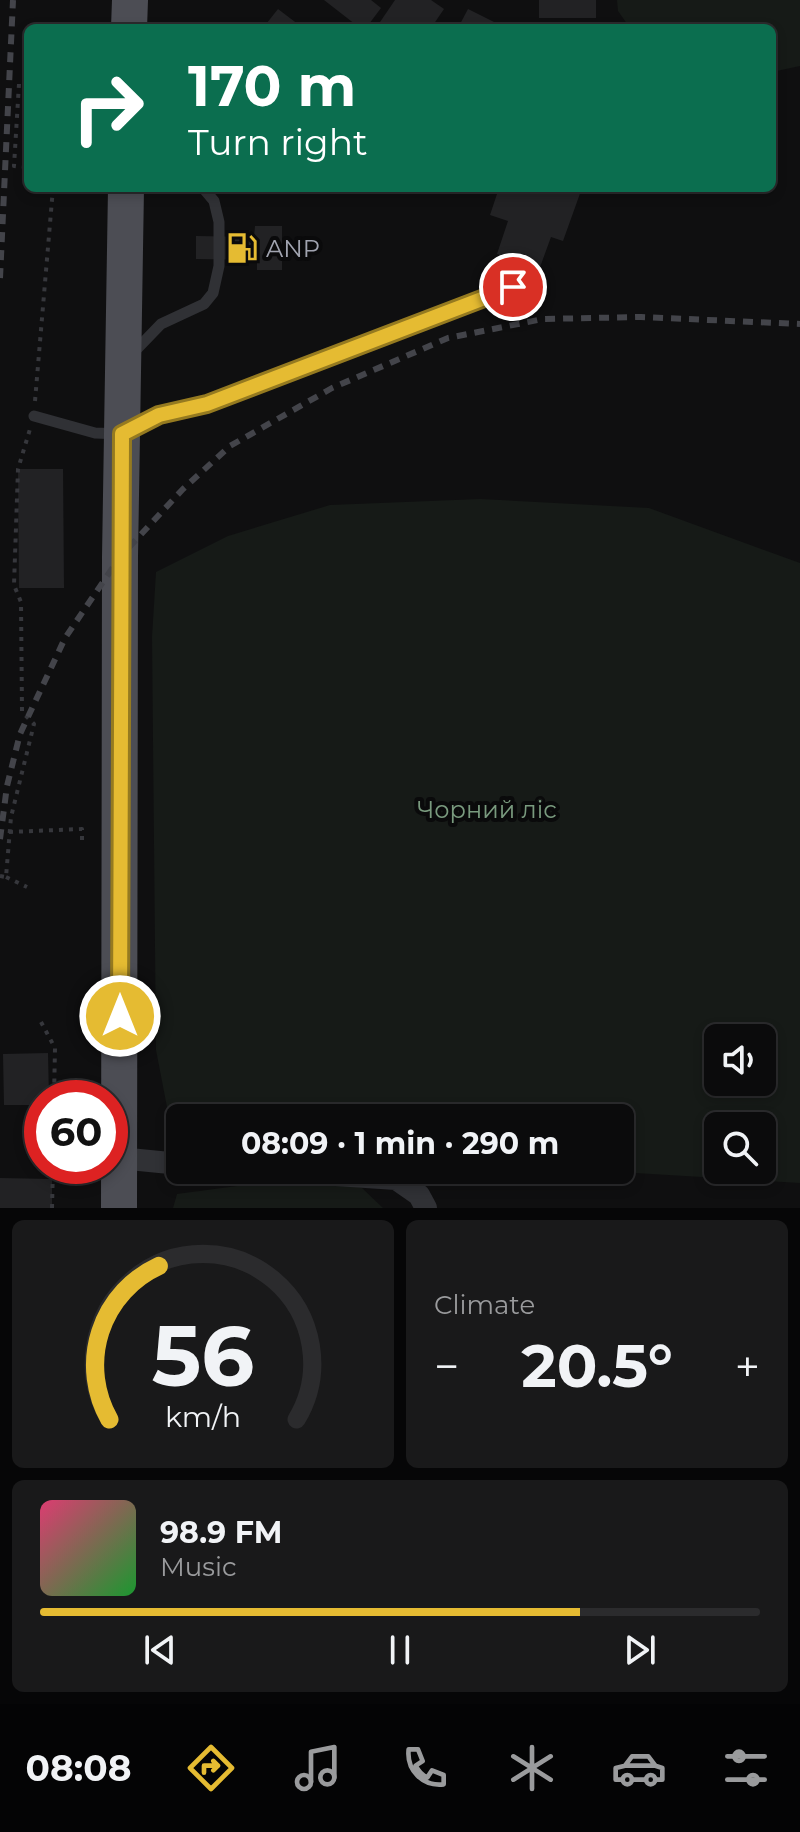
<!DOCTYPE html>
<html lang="en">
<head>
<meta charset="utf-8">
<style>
	:root { --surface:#0b0b0c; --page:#19191a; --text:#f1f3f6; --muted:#9a9b9d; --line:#2b2b2d; --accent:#e5bb32 }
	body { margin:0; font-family:Montserrat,sans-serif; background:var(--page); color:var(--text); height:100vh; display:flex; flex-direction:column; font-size:30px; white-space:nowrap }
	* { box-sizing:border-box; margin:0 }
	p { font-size:26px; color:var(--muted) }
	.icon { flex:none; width:44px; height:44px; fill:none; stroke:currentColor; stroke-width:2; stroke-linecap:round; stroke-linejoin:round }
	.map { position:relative; height:1208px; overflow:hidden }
	.side { display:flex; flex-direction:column; gap:12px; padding:12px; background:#060607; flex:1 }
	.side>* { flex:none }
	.banner { position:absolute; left:24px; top:24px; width:752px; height:168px; border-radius:12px; box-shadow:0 4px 12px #0003,0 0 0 2px var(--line); background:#0b6e4f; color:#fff; overflow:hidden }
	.fabs { position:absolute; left:704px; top:1024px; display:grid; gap:16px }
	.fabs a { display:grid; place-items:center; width:72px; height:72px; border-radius:12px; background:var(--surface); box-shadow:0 4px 12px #0003,0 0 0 2px var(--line); font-size:40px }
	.speed { position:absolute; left:24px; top:1080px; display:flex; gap:16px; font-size:40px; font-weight:700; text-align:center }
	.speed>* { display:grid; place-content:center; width:104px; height:104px; border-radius:50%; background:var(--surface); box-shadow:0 4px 12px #0003,0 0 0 2px var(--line); line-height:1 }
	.speed .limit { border:12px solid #d22; background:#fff; color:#111 }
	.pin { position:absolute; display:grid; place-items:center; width:68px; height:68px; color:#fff; margin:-34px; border:4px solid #fff; border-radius:50%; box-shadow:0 2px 8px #0007 }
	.me { position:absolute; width:88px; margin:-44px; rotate:0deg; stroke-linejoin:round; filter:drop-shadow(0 0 6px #0008) }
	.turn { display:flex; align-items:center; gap:28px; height:168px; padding:0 32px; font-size:36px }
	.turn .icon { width:104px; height:104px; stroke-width:2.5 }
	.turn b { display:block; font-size:56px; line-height:68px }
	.big { font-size:60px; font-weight:700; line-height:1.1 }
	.side .card { flex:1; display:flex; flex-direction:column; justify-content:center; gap:12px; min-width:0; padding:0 28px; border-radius:12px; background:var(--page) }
	.side .dial { align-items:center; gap:0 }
	.dial svg { height:208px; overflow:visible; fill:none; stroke:var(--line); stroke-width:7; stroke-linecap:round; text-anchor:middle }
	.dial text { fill:var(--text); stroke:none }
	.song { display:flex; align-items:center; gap:24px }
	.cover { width:96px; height:96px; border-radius:12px; background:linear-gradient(135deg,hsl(340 70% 55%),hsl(130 70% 35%)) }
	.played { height:8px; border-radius:4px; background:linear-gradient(90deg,var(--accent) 75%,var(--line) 75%) }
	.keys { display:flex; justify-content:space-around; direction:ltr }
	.heat { display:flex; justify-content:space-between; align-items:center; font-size:44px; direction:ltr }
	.side .tiles { flex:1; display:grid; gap:12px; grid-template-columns:1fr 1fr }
	.card:last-child { grid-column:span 2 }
	.trip { position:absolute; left:166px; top:1104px; width:468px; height:80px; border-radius:12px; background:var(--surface); box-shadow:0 4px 12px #0003,0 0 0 2px var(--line); font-weight:700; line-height:80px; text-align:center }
	.dock { display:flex; height:128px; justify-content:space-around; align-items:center; background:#040405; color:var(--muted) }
	.dock .icon { width:56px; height:56px }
	.dock .active { color:var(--accent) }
	.dock b { font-size:36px; color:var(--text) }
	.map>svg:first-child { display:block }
	.green { fill:#161a17; fill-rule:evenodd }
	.building { fill:#222224 }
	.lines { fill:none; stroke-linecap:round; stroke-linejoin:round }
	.path { stroke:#36373c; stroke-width:4; stroke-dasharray:4 6; stroke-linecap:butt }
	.lane { stroke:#303135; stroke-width:11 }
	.street { stroke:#303135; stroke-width:22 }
	.primary { stroke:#4c4d54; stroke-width:36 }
	.rail { stroke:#43444a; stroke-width:6; stroke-dasharray:10 8; stroke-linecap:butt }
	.route-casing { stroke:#957a20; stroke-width:20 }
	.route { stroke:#e5bb32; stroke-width:14 }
	.labels { text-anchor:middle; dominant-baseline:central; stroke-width:8; stroke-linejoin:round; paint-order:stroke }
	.poi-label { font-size:24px; fill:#a1a4b0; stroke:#0a0a0b; text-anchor:start }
	.park-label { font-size:24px; fill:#799a7e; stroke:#0a0a0b }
</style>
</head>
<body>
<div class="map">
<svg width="800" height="1208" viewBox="0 0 800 1208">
	<rect width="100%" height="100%" fill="#0f0f10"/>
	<g class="green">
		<polygon points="617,0 800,0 800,66 772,72 772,28 630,28 618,11"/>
		<path d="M480,499L649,508L800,563V1183L585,1170H620V1118H180V1137L172,1133L156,1050L152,637L156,572L228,536L330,505ZM718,1038H762V1082H718ZM718,1126H762V1170H718Z"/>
		<polygon points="268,1170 362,1188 383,1208 173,1208 177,1194 267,1182"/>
	</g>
	<g class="building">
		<polygon points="324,0 371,0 381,8 366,28 360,28"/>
		<polygon points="395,0 431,0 444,9 431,28 376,28"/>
		<rect x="539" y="0" width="57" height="18"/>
		<polygon points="278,9 303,28 263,28"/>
		<polygon points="468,9 506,28 458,28"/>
		<polygon points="499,188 582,188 563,241 551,237 539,270 497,254 508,221 490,215"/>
		<polygon points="255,226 282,226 282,270 257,270 257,260 196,259 196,236 254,237"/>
		<polygon points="18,469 63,469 64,588 19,588"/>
		<polygon points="48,1053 49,1098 42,1098 42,1105 4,1105 3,1054"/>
		<polygon points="0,1178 52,1179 52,1208 0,1208"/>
	</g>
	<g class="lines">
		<g class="path">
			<polyline points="19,84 14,166 28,167"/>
			<polyline points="35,401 53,188"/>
			<polyline points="9,832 82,829 82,844"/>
			<polyline points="0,876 6,877 11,817 34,724 22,712 21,602 14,585 18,469 30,429"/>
			<polyline points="6,877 27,887"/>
			<polyline points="41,1022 55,1048 54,1098"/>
			<polyline points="52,1208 53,1166"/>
		</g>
		<g class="lane">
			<polyline points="133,353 161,324 204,304 213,293 219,266 219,222 214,201 203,188"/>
			<polyline points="34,416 95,433 122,434 159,415 207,404 513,287"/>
		</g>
		<g class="street">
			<polyline points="119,1158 180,1164"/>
			<polyline points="261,1170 396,1179 419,1195 426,1208"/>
		</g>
		<g class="primary">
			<polyline points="129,28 130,0"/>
			<polyline points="119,1208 120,557 126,188"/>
		</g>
		<g class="rail">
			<polyline points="0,278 13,0"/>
			<polyline points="0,839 7,786 20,734 65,638 120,557 183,489 230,446 332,388 448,338 543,319 641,317 800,324"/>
		</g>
	</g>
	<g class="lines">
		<defs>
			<polyline id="route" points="120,1016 122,434 159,415 207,404 513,287"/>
		</defs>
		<use href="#route" class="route-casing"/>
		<use href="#route" class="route"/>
	</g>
	<defs>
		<symbol id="fuel-bare" viewBox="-9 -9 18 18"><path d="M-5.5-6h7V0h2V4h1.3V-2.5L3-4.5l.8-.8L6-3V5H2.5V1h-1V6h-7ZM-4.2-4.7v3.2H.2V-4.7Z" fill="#e5bb32" stroke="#0a0a0b" stroke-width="2.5" paint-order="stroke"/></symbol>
	</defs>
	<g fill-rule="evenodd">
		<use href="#fuel-bare" x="220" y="226" width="44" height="44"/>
	</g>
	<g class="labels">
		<g class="poi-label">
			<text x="266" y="248">ANP</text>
		</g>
		<g class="park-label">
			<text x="487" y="809">Чорний ліс</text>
		</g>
	</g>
</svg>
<div class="fabs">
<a><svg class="icon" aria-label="sound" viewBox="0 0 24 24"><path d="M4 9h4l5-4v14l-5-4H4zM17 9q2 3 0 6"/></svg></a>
<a><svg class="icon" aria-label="search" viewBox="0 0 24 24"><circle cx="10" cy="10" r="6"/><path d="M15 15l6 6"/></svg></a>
</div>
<div class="speed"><div class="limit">60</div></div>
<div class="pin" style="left:513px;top:287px;background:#d93025"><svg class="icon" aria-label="arrive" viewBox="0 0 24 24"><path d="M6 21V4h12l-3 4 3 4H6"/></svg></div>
<svg class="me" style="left:120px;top:1016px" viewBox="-20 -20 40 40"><circle r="17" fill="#e5bb32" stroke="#fff" stroke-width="3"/><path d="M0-11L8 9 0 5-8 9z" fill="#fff"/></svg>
<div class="trip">08:09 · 1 min · 290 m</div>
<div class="banner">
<div class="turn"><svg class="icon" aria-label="right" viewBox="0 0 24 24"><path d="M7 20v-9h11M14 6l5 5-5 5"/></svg><div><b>170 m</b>Turn right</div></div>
</div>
</div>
<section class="side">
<div class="tiles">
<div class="card dial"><svg viewBox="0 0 100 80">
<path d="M14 69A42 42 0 1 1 86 69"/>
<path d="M14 69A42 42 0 0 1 33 10" stroke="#e5bb32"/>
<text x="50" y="56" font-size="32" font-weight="700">56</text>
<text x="50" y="72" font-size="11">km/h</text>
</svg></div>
<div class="card"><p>Climate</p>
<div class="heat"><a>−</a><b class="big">20.5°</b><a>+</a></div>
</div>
<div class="card">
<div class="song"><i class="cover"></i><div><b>98.9 FM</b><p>Music</p></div></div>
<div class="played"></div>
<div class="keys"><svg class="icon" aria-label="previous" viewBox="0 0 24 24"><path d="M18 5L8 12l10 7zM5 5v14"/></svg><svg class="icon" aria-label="pause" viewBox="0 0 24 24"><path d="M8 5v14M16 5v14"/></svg><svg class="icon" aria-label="next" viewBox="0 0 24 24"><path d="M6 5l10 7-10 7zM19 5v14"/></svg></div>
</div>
</div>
</section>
<nav class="dock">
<b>08:08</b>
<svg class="icon active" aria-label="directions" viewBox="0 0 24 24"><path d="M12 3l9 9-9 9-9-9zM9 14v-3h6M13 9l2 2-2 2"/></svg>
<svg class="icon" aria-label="music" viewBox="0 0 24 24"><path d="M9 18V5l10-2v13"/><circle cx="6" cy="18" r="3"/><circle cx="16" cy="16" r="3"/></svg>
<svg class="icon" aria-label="phone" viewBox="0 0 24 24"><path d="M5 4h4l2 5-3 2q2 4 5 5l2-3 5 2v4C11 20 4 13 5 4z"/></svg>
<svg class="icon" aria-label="climate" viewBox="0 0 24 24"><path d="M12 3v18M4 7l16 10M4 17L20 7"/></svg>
<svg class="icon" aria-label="car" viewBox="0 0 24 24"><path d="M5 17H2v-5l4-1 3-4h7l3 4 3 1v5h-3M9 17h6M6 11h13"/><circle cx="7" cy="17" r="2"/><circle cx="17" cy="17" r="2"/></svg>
<svg class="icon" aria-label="filters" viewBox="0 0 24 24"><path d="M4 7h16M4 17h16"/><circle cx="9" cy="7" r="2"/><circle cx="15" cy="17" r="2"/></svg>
</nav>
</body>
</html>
